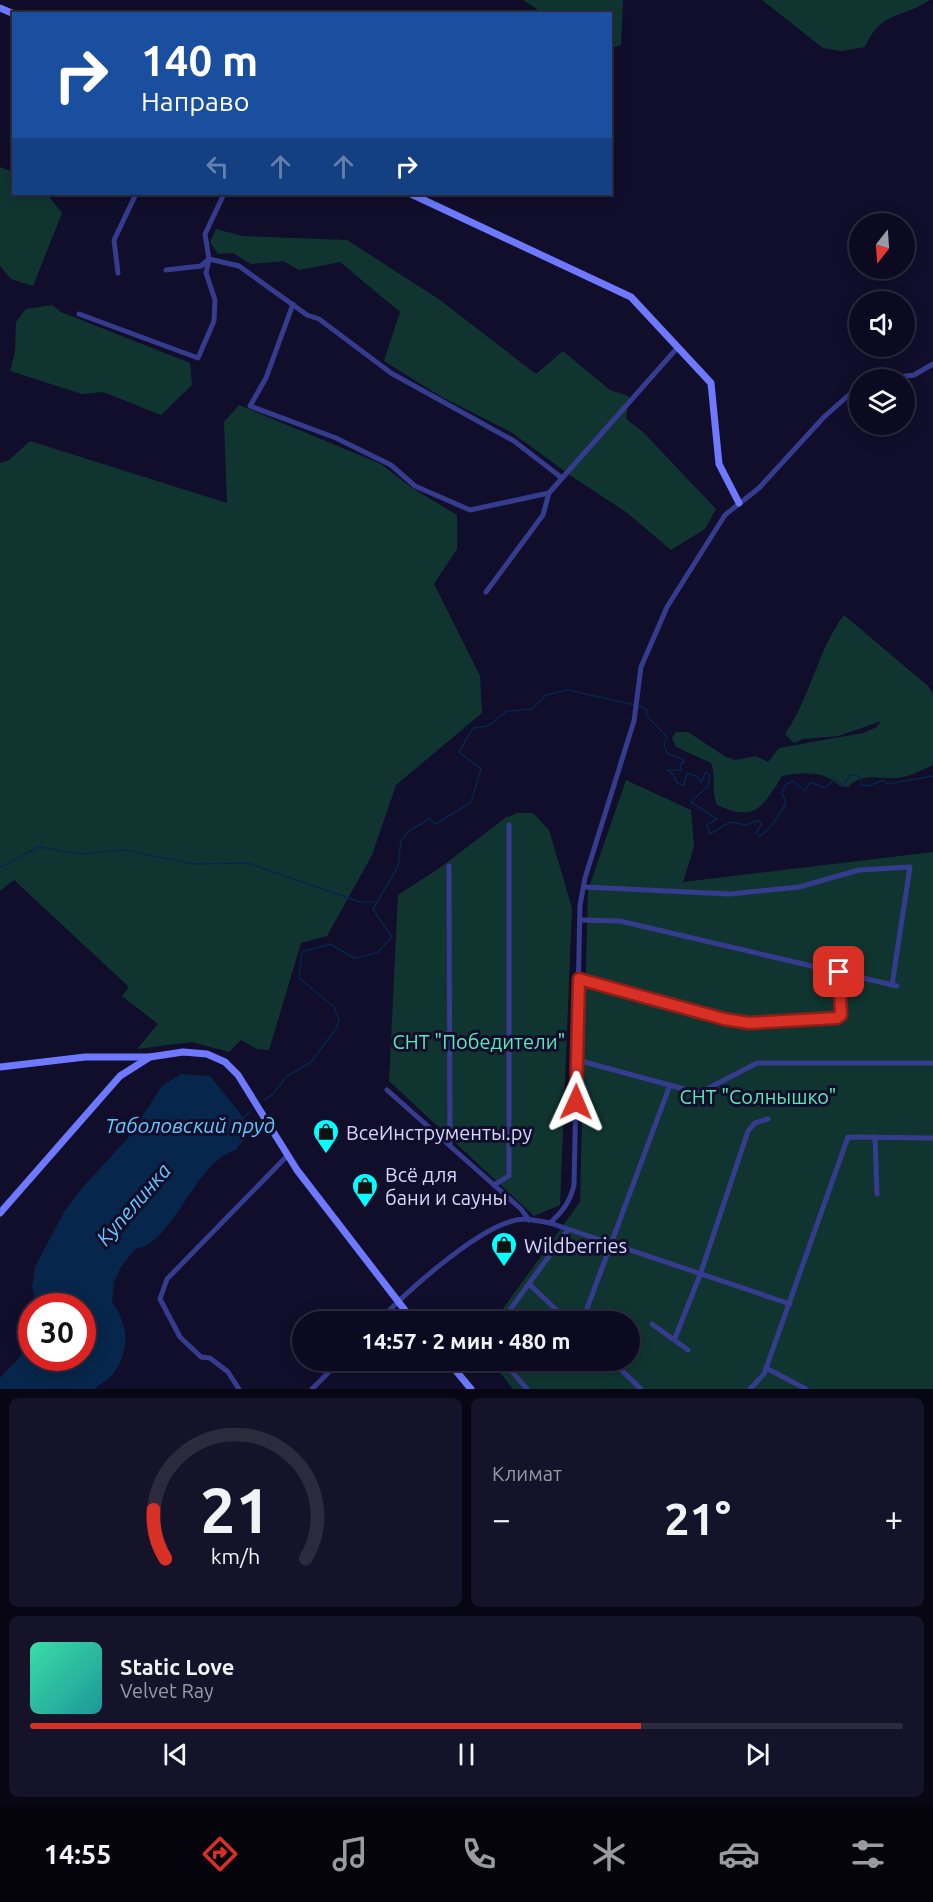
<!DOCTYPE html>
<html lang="ru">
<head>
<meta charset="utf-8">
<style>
	:root { --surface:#0c0a20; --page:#151329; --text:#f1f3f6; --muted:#9a9aa5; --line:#2c2b3e; --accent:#d93025 }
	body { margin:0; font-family:Ubuntu,sans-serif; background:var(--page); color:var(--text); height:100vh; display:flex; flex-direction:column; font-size:22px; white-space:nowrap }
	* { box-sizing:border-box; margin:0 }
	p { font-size:20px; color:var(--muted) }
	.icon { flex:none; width:33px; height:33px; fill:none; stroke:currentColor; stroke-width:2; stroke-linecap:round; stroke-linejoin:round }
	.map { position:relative; height:1389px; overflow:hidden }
	.sheet { display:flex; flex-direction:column; gap:9px; padding:9px; background:#070612; flex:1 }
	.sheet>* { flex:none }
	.guide { position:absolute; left:12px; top:12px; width:600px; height:183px; border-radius:0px; box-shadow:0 3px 15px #0003,0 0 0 2px var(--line); background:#1a4fa0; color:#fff; overflow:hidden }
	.needle { width:39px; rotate:197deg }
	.fabs { position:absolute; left:849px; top:213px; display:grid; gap:12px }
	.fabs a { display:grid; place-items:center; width:66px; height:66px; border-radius:50%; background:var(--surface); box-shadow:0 3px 15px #0003,0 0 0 2px var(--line); font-size:30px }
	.speed { position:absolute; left:18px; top:1293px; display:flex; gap:12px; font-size:30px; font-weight:700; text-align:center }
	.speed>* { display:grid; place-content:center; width:78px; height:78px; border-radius:50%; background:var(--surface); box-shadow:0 3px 15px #0003,0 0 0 2px var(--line); line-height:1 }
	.speed .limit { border:9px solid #d22; background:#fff; color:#111 }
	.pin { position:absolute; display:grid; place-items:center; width:51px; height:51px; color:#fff; margin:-26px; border-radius:12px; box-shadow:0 3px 9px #0006 }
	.me { position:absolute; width:66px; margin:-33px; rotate:1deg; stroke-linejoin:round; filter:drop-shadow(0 0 4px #0008) }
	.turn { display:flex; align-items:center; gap:21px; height:126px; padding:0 30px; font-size:27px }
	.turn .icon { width:78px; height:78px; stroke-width:2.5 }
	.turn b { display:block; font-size:42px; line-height:51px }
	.lanes { display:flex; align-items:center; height:57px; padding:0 30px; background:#0003; justify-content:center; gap:30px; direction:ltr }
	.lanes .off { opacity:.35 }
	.big { font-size:45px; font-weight:700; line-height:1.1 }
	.sheet .card { flex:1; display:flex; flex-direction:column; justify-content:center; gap:9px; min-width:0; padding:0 21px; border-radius:9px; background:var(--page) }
	.sheet .dial { align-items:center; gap:0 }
	.dial svg { height:156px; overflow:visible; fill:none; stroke:var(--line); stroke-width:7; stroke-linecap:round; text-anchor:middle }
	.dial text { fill:var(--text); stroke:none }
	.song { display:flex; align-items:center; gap:18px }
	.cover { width:72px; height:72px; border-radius:9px; background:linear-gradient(135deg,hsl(160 70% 55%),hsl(180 70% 35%)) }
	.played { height:6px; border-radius:3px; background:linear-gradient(90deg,var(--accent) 70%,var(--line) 70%) }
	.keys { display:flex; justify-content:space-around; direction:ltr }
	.heat { display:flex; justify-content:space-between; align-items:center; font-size:33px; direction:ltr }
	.sheet .tiles { flex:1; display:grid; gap:9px; grid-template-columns:1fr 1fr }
	.card:last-child { grid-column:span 2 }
	.trip { position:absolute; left:292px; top:1311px; width:348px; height:60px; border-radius:30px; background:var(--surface); box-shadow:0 3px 15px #0003,0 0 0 2px var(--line); font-weight:700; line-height:60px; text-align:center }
	.menu { display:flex; height:96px; justify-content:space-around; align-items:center; background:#05040d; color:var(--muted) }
	.menu .icon { width:42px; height:42px }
	.menu .active { color:var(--accent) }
	.menu b { font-size:27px; color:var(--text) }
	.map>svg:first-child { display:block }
	.green { fill:#103530 }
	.water { fill:#06264b }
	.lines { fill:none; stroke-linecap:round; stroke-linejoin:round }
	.stream { stroke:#06264b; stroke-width:1.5 }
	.street { stroke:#353b8d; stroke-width:5 }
	.secondary { stroke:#6e79ff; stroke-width:7 }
	.route-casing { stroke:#8d1f18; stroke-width:15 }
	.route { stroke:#d93025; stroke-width:10 }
	.labels { text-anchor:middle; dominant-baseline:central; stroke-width:6; stroke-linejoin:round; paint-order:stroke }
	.park-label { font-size:20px; fill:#58eab7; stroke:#100e2a }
	.poi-label { font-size:20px; fill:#d8d7ff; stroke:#100e2a; text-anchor:start }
	.water-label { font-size:21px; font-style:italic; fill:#65c7ff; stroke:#100e2a }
</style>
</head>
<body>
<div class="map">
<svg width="933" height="1389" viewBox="0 0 933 1389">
	<rect width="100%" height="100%" fill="#100e2a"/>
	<g class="green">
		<polygon points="523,0 623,0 621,45 611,48 610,14 537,13 537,9"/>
		<path d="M762,0H930C903,18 880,11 865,47L841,51L823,48Z"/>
		<polygon points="0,167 13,172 14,194 47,194 62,213 33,286 11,279 0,266"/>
		<polygon points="216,229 242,236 347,240 440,300 536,374 563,351 610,390 629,396 626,419 643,432 716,509 705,529 671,550 626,512 574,478 511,432 440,396 384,361 400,312 340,262 299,270 283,261 251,264 233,253 218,254 210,242"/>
		<polygon points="52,305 61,312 190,363 192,385 161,415 103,392 82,394 10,371 15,352 16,322 26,309"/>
		<polygon points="239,405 381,464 412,488 457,515 457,549 434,584 480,676 482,713 396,785 372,855 327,936 301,943 269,1050 257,1049 241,1040 229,1052 192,1042 137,1049 158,1024 122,996 129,987 14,880 0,891 0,463 9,460 30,441 227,503 224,422"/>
		<path d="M844,615L928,686L933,694V765C922,770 909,777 897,778C877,779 863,772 848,787L840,786C823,770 804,772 782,776C763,806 756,823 717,805C710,787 717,779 711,763L676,747L672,738L676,732H688L726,757L735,760L756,756L768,762L779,748L863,733L877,727L881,721L839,736L803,739L794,743L785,734C811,697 817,651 844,615Z"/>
		<polygon points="626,780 691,810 694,847 683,882 933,852 933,1389 513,1389 491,1361 630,1360 630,1322 494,1321 580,1202 588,890"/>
		<polygon points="517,813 533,813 549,830 572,908 560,1205 534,1216 389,1081 398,895 441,867 505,818"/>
	</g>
	<path class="water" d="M181,1074L210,1076L244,1118L243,1140L236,1150C196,1160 172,1246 135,1249L121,1267L114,1282L112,1302C129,1325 130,1351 113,1374C109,1381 100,1382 95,1389H0V1378L18,1359L31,1338L32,1358H82V1306H37L32,1287L35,1267L64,1212L82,1188L128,1138L162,1086Z"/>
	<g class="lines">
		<g class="stream">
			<path d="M639,706L646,709L647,716L667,737L664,744L667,753L684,760V762L680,764L681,770H667L673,774L677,783L684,785L687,773L697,776L701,783L706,772L710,776L708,786L691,802L717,819L707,825L710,834L730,822L746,825L758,820L762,824L756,833L760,836C776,823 776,819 786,803L782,793L785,785L793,781L805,791L810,782L825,788L835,779L843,786L850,775H857L861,778V785L869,786L883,780L888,784L933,776"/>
			<polyline points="0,867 39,847 80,854 124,850 194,864 248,863 360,902 375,902"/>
			<polyline points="264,1100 272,1095 287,1076 310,1063 336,1029 339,1020 334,1007 299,978 302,952 330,944 354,958 377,953 392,937 373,909 398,866 401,841 409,831 429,819 436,824 471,802 481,769 459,752 473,728 488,726 507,711 532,709 546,695 568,690 635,705"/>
			<polyline points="243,1118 250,1112"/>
		</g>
		<g class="street">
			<polyline points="166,270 201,266 209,259 239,266 307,315 319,319 391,373 514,441 562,478"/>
			<polyline points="118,273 114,240 136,194"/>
			<polyline points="293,304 266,378 250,406 336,438 391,465 415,486 470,510 549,493 678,347"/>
			<polyline points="79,314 198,358 214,321 215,300 206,273 209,259 205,234 224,194"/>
			<polyline points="876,380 914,375 933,364"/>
			<polyline points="486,592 543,515 549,493"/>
			<polyline points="449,866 450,1146"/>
			<polyline points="584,887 730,894 799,887 859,870 910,867 892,985"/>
			<polyline points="580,920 620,921 897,986"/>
			<polyline points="579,979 724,1019 749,1023 836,1019 841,1015 839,972"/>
			<polyline points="577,1060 699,1093 757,1063 933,1063"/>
			<polyline points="387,1090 521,1209 529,1220"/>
			<polyline points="875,1137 877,1194"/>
			<polyline points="494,1185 509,1176 509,825"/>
			<polyline points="550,1223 790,1304"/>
			<polyline points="529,1284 569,1322"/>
			<path d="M378,1322C406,1292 473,1232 512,1221C524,1217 538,1221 550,1223C563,1211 570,1202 574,1185L580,905L585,878L634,721L641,667L667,607L725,515L759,488L824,417L860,385"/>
			<polyline points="501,1322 568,1230"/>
			<polyline points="582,1322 670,1085"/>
			<polyline points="652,1324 688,1350"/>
			<polyline points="675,1338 700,1275 748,1131 755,1123 768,1119"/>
			<polyline points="502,1360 527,1389"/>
			<polyline points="611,1360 641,1389"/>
			<polyline points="766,1368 806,1389"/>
			<polyline points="239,1389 228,1372 210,1358 201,1357 180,1337 160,1299 167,1279 288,1155"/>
			<polyline points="312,1389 341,1360"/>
			<polyline points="750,1389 764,1374 848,1137 933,1138"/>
		</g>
		<g class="secondary">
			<polyline points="0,8 14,14"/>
			<polyline points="411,194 631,297 711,383 719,464 739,503"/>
			<polyline points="0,1067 85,1057 150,1057"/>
			<polyline points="0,1213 120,1076 150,1057 183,1052 207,1054 225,1062 238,1075 297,1170 414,1322"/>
			<polyline points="447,1360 471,1389"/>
		</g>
	</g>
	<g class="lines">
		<defs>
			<polyline id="route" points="576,1102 579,979 724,1019 749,1023 837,1018 841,1015 839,972"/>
		</defs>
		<use href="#route" class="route-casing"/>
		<use href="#route" class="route"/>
	</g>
	<defs>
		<symbol id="shop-pin" viewBox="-11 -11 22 30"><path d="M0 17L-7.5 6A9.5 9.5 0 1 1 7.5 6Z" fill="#03ffff" stroke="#100e2a"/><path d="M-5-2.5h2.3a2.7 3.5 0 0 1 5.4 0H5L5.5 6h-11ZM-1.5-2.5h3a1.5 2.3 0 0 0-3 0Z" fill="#111"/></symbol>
	</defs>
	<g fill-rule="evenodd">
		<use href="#shop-pin" x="311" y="1117" width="30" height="40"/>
		<use href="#shop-pin" x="350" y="1171" width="30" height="40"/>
		<use href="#shop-pin" x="489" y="1230" width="30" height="40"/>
	</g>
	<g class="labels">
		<g class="park-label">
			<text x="479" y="1041">СНТ "Победители"</text>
			<text x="758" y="1096">СНТ "Солнышко"</text>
		</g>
		<g class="poi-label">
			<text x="346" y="1132">ВсеИнструменты.ру</text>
			<text x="385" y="1174">Всё для<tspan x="385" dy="23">бани и сауны</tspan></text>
			<text x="524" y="1245">Wildberries</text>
		</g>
		<g class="water-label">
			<text x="190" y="1125">Таболовский пруд</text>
			<text transform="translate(133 1204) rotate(-49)">Купелинка</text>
		</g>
	</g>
</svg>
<div class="fabs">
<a><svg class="needle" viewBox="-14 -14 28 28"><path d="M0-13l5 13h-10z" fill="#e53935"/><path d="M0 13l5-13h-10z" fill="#9a9aa5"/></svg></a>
<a><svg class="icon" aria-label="sound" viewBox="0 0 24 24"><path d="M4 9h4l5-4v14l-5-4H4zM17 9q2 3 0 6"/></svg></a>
<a><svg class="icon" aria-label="layers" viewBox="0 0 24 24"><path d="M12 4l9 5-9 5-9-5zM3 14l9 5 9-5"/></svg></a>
</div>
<div class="speed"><div class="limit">30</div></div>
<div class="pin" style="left:839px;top:972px;background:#d93025"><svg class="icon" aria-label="arrive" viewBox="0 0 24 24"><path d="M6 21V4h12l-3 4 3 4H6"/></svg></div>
<svg class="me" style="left:576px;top:1102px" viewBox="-20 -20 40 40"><path d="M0-17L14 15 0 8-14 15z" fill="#d93025" stroke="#fff" stroke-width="4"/></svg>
<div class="trip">14:57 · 2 мин · 480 m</div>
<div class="guide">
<div class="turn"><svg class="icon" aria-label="right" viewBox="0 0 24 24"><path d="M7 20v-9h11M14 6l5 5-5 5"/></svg><div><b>140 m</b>Направо</div></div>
<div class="lanes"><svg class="icon off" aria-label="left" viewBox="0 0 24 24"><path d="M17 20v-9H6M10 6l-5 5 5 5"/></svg><svg class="icon off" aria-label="ahead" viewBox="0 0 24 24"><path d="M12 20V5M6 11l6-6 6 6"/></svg><svg class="icon off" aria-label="ahead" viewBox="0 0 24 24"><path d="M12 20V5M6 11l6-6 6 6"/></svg><svg class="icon" aria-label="right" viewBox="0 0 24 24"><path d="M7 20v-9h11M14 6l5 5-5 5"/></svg></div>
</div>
</div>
<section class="sheet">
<div class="tiles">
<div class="card dial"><svg viewBox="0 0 100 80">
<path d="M14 69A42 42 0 1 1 86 69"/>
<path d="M14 69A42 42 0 0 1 8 44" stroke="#d93025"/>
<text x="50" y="56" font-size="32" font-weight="700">21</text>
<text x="50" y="72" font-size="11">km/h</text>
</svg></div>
<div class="card"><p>Климат</p>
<div class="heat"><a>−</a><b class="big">21°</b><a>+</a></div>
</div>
<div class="card">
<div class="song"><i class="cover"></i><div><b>Static Love</b><p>Velvet Ray</p></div></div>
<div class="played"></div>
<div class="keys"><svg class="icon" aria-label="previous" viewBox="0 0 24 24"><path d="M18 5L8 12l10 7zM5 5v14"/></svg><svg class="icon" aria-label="pause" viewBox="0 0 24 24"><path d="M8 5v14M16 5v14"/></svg><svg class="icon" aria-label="next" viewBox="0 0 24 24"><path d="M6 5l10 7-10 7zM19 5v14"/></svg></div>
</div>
</div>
</section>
<nav class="menu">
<b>14:55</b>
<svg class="icon active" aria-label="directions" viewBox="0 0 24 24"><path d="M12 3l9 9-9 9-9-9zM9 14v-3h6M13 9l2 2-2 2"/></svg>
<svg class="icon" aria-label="music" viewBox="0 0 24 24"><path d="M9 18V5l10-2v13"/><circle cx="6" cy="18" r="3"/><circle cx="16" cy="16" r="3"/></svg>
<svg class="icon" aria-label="phone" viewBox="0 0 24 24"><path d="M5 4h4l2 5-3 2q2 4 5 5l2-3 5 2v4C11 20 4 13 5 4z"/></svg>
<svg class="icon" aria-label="climate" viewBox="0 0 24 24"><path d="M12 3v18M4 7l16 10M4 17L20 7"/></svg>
<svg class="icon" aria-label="car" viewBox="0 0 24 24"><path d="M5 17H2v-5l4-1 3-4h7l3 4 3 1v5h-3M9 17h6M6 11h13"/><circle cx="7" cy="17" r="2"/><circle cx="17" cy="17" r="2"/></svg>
<svg class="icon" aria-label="filters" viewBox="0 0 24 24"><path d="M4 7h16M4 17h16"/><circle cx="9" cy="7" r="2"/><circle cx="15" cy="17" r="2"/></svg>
</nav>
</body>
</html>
